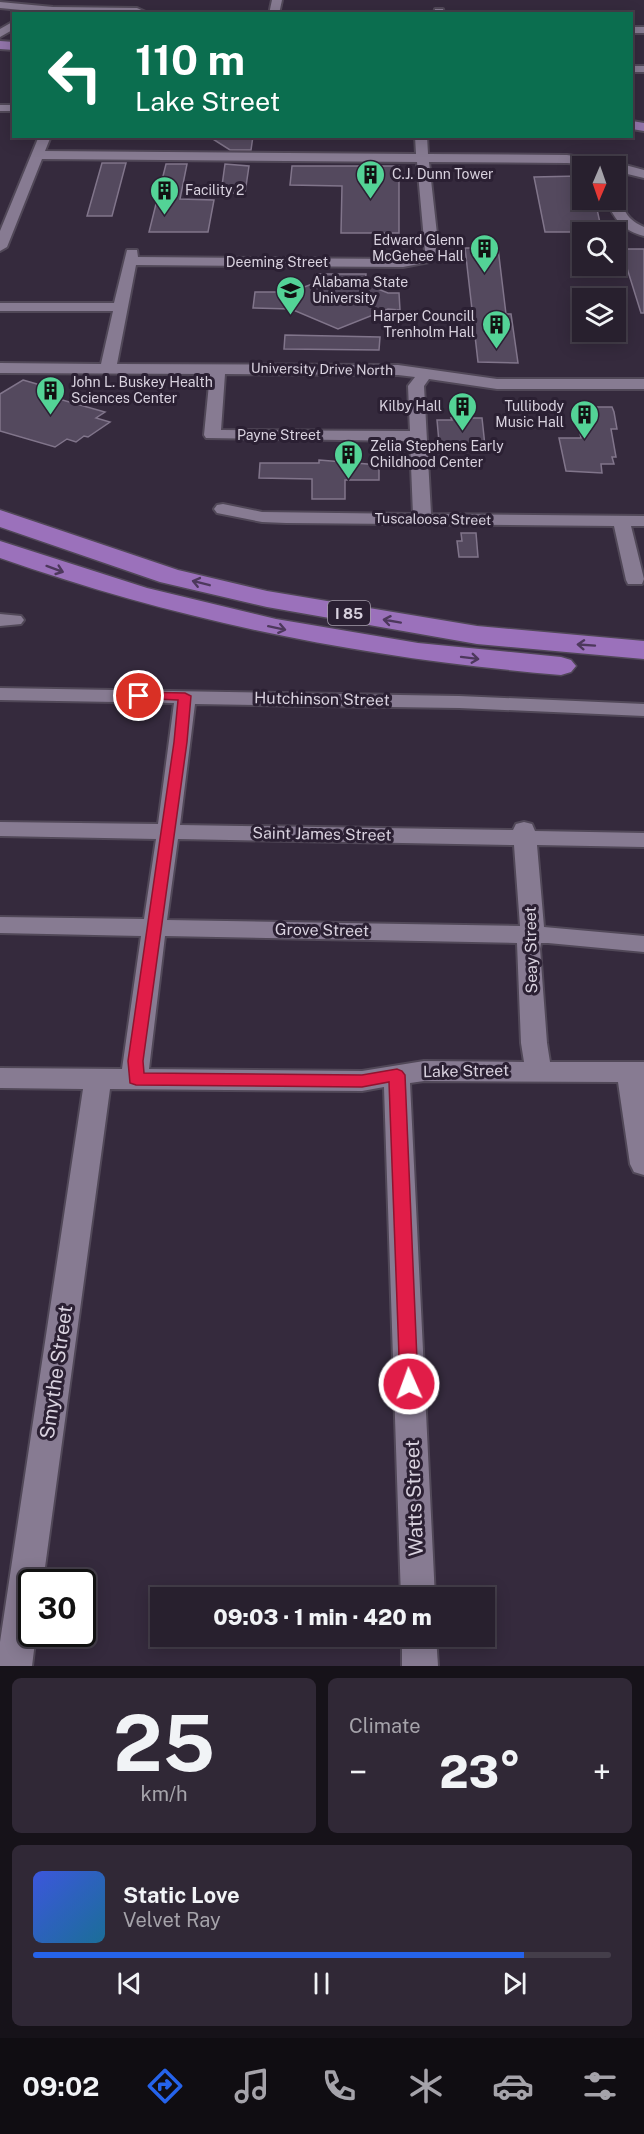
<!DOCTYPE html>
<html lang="en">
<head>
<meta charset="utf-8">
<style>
	:root { --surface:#28202e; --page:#302836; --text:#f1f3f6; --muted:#a5a3aa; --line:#443e4a; --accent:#2563eb }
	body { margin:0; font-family:"Public Sans",sans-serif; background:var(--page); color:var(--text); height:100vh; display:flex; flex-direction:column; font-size:22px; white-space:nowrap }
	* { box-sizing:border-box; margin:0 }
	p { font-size:20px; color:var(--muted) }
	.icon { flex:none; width:33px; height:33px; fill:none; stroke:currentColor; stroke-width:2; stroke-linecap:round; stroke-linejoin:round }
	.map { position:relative; height:1666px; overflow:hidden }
	.side { display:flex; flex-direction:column; gap:12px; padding:12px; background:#161219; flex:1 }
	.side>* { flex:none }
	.banner { position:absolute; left:12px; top:12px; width:621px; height:126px; border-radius:0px; box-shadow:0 3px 15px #0003,0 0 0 2px var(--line); background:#0b6e4f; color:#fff; overflow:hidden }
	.needle { width:39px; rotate:182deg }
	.tools { position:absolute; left:572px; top:156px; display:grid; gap:12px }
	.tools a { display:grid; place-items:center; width:54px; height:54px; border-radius:0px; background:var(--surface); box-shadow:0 3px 15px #0003,0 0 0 2px var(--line); font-size:30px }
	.speed { position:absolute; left:18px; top:1569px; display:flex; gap:12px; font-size:30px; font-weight:700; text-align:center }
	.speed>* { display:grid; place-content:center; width:78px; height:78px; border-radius:50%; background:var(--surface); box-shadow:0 3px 15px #0003,0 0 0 2px var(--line); line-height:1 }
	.speed .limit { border:3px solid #111; border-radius:9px; background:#fff; color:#111 }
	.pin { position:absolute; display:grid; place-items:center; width:51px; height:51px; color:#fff; margin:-26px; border:3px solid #fff; border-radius:50%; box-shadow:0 2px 6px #0007 }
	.me { position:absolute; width:66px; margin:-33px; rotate:358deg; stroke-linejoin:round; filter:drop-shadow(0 0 4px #0008) }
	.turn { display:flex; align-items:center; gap:21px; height:126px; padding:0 24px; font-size:27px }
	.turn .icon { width:78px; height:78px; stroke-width:2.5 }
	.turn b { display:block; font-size:42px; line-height:51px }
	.big { font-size:45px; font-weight:800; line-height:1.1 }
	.side .widget { flex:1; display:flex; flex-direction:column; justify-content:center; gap:9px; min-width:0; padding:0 21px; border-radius:9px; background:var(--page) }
	.side .dial { align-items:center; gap:0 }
	.dial b { font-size:78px; line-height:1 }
	.song { display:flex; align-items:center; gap:18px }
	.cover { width:72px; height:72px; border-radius:9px; background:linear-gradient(135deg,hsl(230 70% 55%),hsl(200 70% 35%)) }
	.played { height:6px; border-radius:3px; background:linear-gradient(90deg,var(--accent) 85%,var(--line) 85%) }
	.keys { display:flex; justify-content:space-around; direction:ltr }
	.heat { display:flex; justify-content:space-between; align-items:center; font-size:33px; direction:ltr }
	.side .tiles { flex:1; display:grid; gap:12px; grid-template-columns:1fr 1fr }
	.widget:last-child { grid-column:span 2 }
	.trip { position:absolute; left:150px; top:1587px; width:345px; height:60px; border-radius:0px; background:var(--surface); box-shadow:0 3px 15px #0003,0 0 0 2px var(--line); font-weight:800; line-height:60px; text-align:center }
	.tab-bar { display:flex; height:96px; justify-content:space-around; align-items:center; background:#100d12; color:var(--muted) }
	.tab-bar .icon { width:42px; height:42px }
	.tab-bar .active { color:var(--accent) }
	.tab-bar b { font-size:27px; color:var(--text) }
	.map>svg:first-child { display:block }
	.building { fill:#54495e; stroke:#81758b; stroke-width:1.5 }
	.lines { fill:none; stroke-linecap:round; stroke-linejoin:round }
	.minor-casing { stroke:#514858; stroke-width:4 }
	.major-casing { stroke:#514858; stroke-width:4 }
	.highway-casing { stroke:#514858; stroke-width:3 }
	.minor { fill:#877b92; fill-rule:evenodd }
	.major { fill:#9375ab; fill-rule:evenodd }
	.highway { fill:#9b71bb; fill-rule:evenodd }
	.oneway { stroke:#4d385c }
	.route { fill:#e11d48; stroke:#92132f; stroke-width:1.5 }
	.labels { text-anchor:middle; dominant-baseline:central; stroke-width:6; stroke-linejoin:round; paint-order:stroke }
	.far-poi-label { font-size:14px; fill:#d9d2df; stroke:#2b2033; text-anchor:start }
	.far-street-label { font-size:14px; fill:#d9d2df; stroke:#2b2033 }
	.shield { fill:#2b2033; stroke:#a59dab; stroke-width:1.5 }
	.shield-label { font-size:15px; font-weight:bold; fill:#d9d2df }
	.street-label { font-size:16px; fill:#d9d2df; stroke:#2b2033 }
	.near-street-label { font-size:20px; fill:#d9d2df; stroke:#2b2033 }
</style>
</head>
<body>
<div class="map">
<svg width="644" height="1666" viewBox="0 0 644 1666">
	<rect width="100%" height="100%" fill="#352a3d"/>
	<g class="building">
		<polygon points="208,136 253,136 251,150 230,150"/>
		<polygon points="102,163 126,163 112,216 87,216"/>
		<polygon points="166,164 187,164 180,199 214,200 208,232 149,232"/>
		<polygon points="225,164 249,166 245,193 221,193"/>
		<polygon points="292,166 399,166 399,233 341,233 342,186 290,185"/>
		<polygon points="579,176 582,185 582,200 595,200 602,232 545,232 534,177"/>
		<polygon points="465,248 498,248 506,314 511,314 518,363 478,362"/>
		<polygon points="621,249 644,249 644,313 641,313"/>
		<polygon points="316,274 366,274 365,284 388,293 399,293 400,310 388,309 338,329 291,309 253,308 255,292 291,292 315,283"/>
		<polygon points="285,335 380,337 379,350 284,349"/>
		<polygon points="23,380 51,388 41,394 105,412 96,418 110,422 88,437 84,436 76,442 67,439 55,447 0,431 0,394"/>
		<polygon points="582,407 612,407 614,412 617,429 611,429 616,457 612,457 614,464 601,464 602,473 566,471 559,438 581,438 576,412 583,412"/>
		<polygon points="451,418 482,418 485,446 454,445 454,442 439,442 437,420 452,420"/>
		<polygon points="319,460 379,465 379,480 345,480 345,499 312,499 312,479 259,478 260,463 319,463"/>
		<polygon points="461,533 476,533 478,557 459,557 457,541 462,541"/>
	</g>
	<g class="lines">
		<defs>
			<g id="minor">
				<polygon points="272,0 282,0 279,14 269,14"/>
				<polygon points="0,2 53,7 137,8 150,14 53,13 0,8"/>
				<polygon points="435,9 443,9 444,14 434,14"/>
				<polygon points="14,21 14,29 0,37 0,29"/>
				<rect x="632" y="27" width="12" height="6"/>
				<rect x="632" y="66" width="12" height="6"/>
				<rect x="0" y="105" width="14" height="6"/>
				<path d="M39,136H51L45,151L416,154L415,136H427L428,154L567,155L614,162L644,170V178L615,171V166L567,163L429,162L439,252L429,262L403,267L136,265L117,364L398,365L497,379H644V389H497L429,379L424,386L431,514L644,516V526H631L644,579L642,584H628L626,580L614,526L286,523L262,522L217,513L214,509L217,505L223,504L262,512L413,514L410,441L206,438L204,435L210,374L0,373V363L101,364L113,311H0V303H114L127,250H137L138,257L403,259L420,256L425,251L417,162L42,159L7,247L0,251V231ZM225,374L398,375L415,377L408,386L410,431L221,430Z"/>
				<path d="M615,197C627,206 621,217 644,227V236C624,231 613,219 607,200H615Z"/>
				<polygon points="0,614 21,616 24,620 21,624 0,626"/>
				<path d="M0,688L459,696L644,704V716L459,708L195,704L180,825L513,830L516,824L524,822L532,824L535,831L644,833V847L537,845L544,927L644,936V952L548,943H541L540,949L547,1043L550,1062H644V1175L634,1172L630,1164L618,1082L424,1081L410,1083L435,1598H401L384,1087L362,1091L110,1089L43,1582H32V1634H36L32,1666H0V1642L83,1089L0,1088V1068L122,1069L141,936L0,933V917L144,919L156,839L0,836V822L158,824L174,703L0,700ZM178,839L514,845L520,926L167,920ZM165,936L517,943L521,1043L524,1062L424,1061L362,1071L149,1069Z"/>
				<polygon points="402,1636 436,1636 438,1666 402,1666"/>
			</g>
			<g id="major">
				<polygon points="0,41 14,42 14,50 0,49"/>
				<polygon points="632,121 644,123 644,131 632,129"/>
			</g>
			<g id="highway">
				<polygon points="0,510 178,570 267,591 477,626 644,641 644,659 477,644 267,607 160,582 0,527"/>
				<path d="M0,541L147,588L276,619L418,643L561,657L571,660L576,666L571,672L561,675C365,658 186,623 0,558Z"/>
			</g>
		</defs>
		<use href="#minor" class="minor-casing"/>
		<use href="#major" class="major-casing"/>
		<use href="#highway" class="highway-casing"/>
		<use href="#minor" class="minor"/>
		<use href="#major" class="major"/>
		<use href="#highway" class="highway"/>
	</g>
	<defs><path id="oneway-shaft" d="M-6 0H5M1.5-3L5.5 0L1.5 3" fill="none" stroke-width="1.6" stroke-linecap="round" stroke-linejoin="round" transform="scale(1.5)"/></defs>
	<g class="oneway">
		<use href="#oneway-shaft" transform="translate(55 569) rotate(20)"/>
		<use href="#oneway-shaft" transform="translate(201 583) rotate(-166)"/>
		<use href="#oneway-shaft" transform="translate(392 621) rotate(-170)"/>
		<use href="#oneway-shaft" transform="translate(277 628) rotate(12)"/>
		<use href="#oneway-shaft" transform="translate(586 645) rotate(-176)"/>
		<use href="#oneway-shaft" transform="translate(470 658) rotate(7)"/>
	</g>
	<polygon class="route" points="139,692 185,693 191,696 187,742 143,1061 144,1073 362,1075 397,1069 402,1071 405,1075 418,1384 416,1390 409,1392 402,1390 400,1384 389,1082 362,1087 136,1085 130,1083 128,1061 174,742 178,700 134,698 132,696"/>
	<defs>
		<symbol id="building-pin" viewBox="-11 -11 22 30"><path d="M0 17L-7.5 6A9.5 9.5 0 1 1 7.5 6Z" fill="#53d396" stroke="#2b2033"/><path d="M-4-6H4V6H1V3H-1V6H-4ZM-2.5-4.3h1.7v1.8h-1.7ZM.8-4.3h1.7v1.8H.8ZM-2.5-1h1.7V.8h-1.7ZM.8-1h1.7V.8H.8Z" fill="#111"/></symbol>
		<symbol id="university-pin" viewBox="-11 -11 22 30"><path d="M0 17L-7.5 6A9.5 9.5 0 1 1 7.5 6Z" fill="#53d396" stroke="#2b2033"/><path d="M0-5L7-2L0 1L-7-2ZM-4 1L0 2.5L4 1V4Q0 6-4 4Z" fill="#111"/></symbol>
	</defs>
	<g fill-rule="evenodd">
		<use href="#building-pin" x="354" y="158" width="33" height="45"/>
		<use href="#building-pin" x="148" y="174" width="33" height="45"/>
		<use href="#building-pin" x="468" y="232" width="33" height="45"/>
		<use href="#university-pin" x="274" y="274" width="33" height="45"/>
		<use href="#building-pin" x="480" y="308" width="33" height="45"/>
		<use href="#building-pin" x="34" y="374" width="33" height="45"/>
		<use href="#building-pin" x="446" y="390" width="33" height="45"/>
		<use href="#building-pin" x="568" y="398" width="33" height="45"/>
		<use href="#building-pin" x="332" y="438" width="33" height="45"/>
	</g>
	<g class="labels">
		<g class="far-poi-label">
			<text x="392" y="174">C.J. Dunn Tower</text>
			<text x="185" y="190">Facility 2</text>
			<text x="464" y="240" text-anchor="end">Edward Glenn<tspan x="464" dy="16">McGehee Hall</tspan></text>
			<text x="312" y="282">Alabama State<tspan x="312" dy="16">University</tspan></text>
			<text x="475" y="316" text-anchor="end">Harper Councill<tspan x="475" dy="16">Trenholm Hall</tspan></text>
			<text x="71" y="382">John L. Buskey Health<tspan x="71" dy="16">Sciences Center</tspan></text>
			<text x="442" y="406" text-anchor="end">Kilby Hall</text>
			<text x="564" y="406" text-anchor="end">Tullibody<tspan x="564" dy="16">Music Hall</tspan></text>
			<text x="370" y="446">Zelia Stephens Early<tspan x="370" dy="16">Childhood Center</tspan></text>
		</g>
		<g class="far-street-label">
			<text x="277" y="262">Deeming Street</text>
			<text transform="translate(322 369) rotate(1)">University Drive North</text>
			<text x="279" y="435">Payne Street</text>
			<text transform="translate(433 519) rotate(1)">Tuscaloosa Street</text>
		</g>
		<rect class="shield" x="328" y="601" width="42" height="24" rx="4.5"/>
		<g class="shield-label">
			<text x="349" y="613">I 85</text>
		</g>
		<g class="street-label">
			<text transform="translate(322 699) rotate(1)">Hutchinson Street</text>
			<text transform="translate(322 834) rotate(1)">Saint James Street</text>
			<text transform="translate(322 930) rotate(1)">Grove Street</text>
			<text transform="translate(531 950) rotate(-91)">Seay Street</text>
			<text transform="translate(466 1071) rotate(-1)">Lake Street</text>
		</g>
		<g class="near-street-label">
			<text transform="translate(56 1372) rotate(-82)">Smythe Street</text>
			<text transform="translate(414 1498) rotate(-92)">Watts Street</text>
		</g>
	</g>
</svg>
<div class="tools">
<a><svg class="needle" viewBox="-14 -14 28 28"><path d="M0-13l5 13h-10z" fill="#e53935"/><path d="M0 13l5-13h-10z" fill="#a5a3aa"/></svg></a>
<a><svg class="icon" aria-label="search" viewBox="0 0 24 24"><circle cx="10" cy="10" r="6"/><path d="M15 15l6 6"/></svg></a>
<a><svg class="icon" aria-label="layers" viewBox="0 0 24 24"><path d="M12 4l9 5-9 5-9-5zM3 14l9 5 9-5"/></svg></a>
</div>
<div class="speed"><div class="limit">30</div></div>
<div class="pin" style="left:139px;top:696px;background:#d93025"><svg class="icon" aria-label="arrive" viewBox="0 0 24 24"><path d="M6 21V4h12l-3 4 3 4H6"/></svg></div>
<svg class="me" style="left:409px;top:1384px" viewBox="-20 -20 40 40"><circle r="17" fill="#e11d48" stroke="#fff" stroke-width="3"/><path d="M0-11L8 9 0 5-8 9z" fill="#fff"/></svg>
<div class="trip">09:03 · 1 min · 420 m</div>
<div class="banner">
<div class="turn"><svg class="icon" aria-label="left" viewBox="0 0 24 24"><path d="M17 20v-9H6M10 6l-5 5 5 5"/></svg><div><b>110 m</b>Lake Street</div></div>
</div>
</div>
<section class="side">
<div class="tiles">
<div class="widget dial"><b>25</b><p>km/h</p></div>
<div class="widget"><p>Climate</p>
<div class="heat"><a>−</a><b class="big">23°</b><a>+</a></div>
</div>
<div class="widget">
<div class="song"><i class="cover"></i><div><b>Static Love</b><p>Velvet Ray</p></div></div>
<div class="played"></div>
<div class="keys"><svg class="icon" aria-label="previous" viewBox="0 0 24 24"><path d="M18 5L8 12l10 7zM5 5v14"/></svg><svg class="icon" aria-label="pause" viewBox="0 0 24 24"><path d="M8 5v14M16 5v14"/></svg><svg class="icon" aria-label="next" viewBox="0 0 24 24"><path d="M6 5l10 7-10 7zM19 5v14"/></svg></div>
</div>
</div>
</section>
<nav class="tab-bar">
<b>09:02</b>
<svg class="icon active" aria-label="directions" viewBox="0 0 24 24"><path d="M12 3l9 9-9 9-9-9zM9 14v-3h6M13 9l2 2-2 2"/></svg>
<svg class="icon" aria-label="music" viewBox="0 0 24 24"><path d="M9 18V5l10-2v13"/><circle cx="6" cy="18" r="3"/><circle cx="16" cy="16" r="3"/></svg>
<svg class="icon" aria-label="phone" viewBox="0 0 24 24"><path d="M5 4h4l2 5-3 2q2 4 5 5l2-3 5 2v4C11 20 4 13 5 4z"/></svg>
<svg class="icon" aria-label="climate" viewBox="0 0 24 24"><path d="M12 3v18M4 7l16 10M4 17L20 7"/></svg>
<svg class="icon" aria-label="car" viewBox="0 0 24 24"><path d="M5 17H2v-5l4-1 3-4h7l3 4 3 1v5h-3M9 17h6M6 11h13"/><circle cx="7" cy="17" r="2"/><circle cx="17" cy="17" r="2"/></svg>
<svg class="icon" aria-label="filters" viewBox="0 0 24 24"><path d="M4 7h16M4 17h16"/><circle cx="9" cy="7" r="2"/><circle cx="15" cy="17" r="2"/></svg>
</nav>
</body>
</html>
